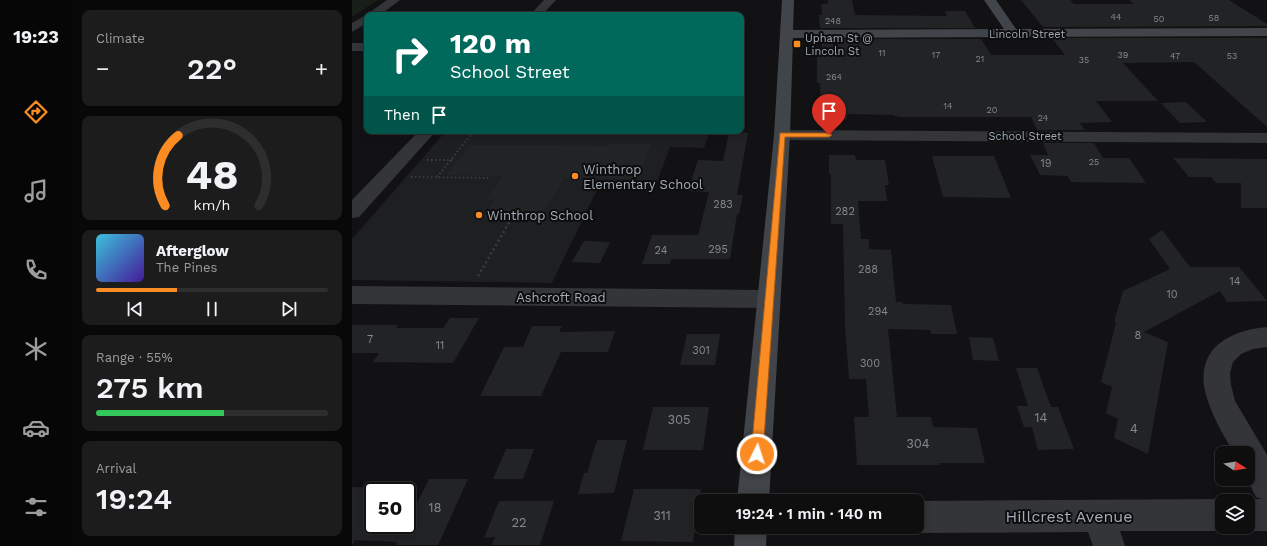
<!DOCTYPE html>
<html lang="en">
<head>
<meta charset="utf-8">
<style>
	:root { --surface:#0e0e0f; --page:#1c1c1d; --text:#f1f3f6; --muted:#9b9c9e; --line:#2e2e2f; --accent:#fb8c23 }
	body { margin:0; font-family:"Work Sans",sans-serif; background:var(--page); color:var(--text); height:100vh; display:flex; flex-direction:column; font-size:15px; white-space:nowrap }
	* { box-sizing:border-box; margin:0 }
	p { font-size:13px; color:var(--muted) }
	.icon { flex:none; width:22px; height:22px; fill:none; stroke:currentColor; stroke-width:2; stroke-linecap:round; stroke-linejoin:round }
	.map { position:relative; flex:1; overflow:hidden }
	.sheet { display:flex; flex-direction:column; gap:10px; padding:10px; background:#080808; width:280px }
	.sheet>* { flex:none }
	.guide { position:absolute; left:12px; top:12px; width:380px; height:122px; border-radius:8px; box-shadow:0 2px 10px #0003,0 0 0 1px var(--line); background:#00695c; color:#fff; overflow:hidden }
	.needle { width:26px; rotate:102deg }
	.controls { position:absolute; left:863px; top:446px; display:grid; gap:8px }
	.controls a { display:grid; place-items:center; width:40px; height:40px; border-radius:8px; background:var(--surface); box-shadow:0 2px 10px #0003,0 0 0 1px var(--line); font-size:20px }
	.speed { position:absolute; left:12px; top:482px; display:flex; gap:8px; font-size:20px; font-weight:700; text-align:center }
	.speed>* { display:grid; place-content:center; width:52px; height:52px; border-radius:50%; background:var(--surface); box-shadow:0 2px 10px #0003,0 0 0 1px var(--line); line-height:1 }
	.speed .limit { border:2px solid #111; border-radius:6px; background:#fff; color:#111 }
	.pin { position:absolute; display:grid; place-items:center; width:34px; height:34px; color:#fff; margin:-41px -17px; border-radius:50% 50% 50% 0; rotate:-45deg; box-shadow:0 0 4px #0007 }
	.pin .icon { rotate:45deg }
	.me { position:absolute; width:44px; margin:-22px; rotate:4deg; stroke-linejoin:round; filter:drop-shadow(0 0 3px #0008) }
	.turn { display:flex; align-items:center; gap:14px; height:84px; padding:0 20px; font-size:18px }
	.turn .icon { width:52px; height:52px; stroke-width:2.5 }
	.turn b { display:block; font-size:28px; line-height:34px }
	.then { display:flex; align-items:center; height:38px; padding:0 20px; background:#0003; gap:8px; font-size:15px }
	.big { font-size:30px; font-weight:600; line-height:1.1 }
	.sheet .tile { flex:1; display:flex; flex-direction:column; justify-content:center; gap:6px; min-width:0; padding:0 14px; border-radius:8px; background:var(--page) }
	.sheet .dial { align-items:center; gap:0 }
	.dial svg { height:104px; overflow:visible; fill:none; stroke:var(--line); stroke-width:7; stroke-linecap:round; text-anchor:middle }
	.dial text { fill:var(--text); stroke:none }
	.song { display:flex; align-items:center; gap:12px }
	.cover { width:48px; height:48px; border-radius:6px; background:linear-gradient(135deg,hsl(190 70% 55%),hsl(260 70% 35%)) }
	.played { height:4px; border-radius:2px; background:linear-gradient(90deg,var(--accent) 35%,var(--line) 35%) }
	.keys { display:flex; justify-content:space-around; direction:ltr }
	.heat { display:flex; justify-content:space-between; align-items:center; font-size:22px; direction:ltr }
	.charge { height:6px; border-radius:3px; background:linear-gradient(90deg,#34c759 55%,var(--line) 0) }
	.trip { position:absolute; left:342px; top:494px; width:230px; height:40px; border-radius:8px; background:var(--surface); box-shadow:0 2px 10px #0003,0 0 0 1px var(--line); font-weight:600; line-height:40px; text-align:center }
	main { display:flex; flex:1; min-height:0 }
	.tab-bar { display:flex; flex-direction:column; width:72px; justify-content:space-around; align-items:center; background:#060606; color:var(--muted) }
	.tab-bar .icon { width:28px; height:28px }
	.tab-bar .active { color:var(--accent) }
	.tab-bar b { font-size:18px; color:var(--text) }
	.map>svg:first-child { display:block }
	.built { fill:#1e1f21 }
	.green { fill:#181f18 }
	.building { fill:#222325 }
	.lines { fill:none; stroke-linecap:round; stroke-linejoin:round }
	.path-far1 { stroke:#393c40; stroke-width:2; stroke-dasharray:1.5 2.5; stroke-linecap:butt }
	.path { stroke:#393c40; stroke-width:2.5; stroke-dasharray:2 3; stroke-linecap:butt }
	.street { fill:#333539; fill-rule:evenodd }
	.secondary { fill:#414449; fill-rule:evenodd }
	.route { fill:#fb8c23; stroke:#a35b17 }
	.poi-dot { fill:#fb8c23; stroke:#0d0d0f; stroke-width:1.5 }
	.labels { text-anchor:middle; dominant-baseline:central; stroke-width:4; stroke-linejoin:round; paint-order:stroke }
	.far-number-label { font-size:9px; fill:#838a91 }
	.far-street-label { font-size:11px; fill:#a3acb5; stroke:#0d0d0f }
	.far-poi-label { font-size:11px; fill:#a3acb5; stroke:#0d0d0f; text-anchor:start }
	.number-label { font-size:11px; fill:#838a91 }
	.poi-label { font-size:13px; fill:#a3acb5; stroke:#0d0d0f; text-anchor:start }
	.street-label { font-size:13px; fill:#a3acb5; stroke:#0d0d0f }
	.near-number-label { font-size:13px; fill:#838a91 }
	.near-street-label { font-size:16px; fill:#a3acb5; stroke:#0d0d0f }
</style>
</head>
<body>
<main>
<nav class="tab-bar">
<b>19:23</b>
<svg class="icon active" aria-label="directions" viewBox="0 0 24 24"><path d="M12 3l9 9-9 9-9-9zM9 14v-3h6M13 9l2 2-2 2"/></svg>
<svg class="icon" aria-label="music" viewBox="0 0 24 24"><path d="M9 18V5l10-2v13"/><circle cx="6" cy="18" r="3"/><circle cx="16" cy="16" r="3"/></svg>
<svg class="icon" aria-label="phone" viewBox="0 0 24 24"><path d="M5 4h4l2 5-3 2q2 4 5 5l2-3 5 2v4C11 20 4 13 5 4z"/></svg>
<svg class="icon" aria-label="climate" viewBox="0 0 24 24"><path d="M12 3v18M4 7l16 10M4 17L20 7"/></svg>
<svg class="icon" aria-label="car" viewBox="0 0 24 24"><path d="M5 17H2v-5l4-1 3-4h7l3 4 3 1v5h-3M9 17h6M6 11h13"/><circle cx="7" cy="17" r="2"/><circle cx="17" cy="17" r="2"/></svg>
<svg class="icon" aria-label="filters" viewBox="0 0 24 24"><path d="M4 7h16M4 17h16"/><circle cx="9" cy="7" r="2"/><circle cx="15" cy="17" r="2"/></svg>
</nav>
<section class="sheet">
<div class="tile"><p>Climate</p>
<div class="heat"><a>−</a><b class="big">22°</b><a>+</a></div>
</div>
<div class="tile dial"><svg viewBox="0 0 100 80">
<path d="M14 69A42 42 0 1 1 86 69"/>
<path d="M14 69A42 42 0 0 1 24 15" stroke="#fb8c23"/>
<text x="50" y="56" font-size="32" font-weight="700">48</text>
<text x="50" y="72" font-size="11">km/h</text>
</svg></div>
<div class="tile">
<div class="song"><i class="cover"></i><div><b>Afterglow</b><p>The Pines</p></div></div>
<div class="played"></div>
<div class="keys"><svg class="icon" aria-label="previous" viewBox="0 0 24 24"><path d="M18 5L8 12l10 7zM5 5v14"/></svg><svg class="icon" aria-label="pause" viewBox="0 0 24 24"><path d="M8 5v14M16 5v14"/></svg><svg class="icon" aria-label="next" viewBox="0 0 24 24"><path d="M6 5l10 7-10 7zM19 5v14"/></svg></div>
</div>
<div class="tile"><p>Range · 55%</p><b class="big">275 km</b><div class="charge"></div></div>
<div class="tile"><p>Arrival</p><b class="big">19:24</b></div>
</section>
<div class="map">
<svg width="915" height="546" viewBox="0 0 915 546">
	<rect width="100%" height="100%" fill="#121214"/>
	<polygon class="built" points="94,131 358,131 352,148 318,147 302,190 245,190 200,283 0,280 0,239"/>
	<polygon class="green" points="0,0 26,0 0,17"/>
	<g class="building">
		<polygon points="476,0 500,0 503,15 595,16 593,11 613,11 623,28 468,28 467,15 470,15 469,5 476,3"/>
		<polygon points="669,0 718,0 722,4 782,4 777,0 877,0 915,24 915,26 691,27"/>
		<polygon points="700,38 915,38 915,127 842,62 771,63 806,101 744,101 760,122 728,123 733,130 685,130 679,117 549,117 542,116 541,115 495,114 495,119 491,119 491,121 469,121 468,83 465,83 465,48 470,48 469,39 629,39 639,55 713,55"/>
		<polygon points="834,102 855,122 828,123 809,103"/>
		<polygon points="377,133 396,133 385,195 391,195 387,214 385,214 378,259 319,259 318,264 290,264 300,235 346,235 357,192 336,191 346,160 371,161"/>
		<polygon points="691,143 742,143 751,158 777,158 794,183 719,182 716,176 688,175 678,155 696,155"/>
		<polygon points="257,144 299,144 285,179 212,178 189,218 175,218 173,221 140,220 142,218 131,218 143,200 133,200 150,176 94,175 119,145 257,146"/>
		<polygon points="477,155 503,155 504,160 533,160 537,185 533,185 535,201 506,201 509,239 517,239 517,249 539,250 544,302 550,302 551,304 599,305 605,334 579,334 578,330 536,329 545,417 579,417 581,427 625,428 633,463 587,463 587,465 505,465 502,417 517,417 514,379 497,379 493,328 491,224 479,224 479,174 477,174"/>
		<polygon points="580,156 642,156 659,198 591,197"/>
		<polygon points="821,158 915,159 915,208 889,208 889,183 864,183 859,177 837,177"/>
		<polygon points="810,230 838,267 887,267 915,301 875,302 868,291 792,332 816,342 796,454 762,438 766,419 754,413 760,387 749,382 764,323 762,322 771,291 818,269 797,239"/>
		<polygon points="232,241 258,242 248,263 220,262"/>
		<polygon points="98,318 127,318 101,363 21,362 27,353 0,353 0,325 46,325 44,328 91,328"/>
		<polygon points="180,326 210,326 207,332 263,331 256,352 209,352 189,396 128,396 152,347 171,347"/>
		<polygon points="335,334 368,334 363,365 328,365"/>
		<polygon points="617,337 641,338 647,361 621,360"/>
		<polygon points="664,368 685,368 699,407 706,407 722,449 686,450 680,427 672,427 665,406 676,406"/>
		<polygon points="301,407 357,407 351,450 291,450"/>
		<polygon points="245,440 275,440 262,493 226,494 232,473 235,473"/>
		<polygon points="154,449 182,449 171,479 141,479"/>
		<polygon points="77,479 116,479 86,545 44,545 45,542 3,540 0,546 0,487 33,488 31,491 21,491 21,509 16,517 21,517 21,525 55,525 55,517 58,517"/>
		<polygon points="282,489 349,489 341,542 269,541"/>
		<polygon points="147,501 202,501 188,545 140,545 143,537 132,538"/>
	</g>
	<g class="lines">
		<g class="path-far1">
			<polyline points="75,160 103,160"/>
			<polyline points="59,177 136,178"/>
			<polyline points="85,177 122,131"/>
		</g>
		<polyline class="path" points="126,276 158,221"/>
		<g class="street">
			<polygon points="35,0 48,0 28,15 15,15 15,23 0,32 0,23 14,15"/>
			<polygon points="192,0 204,0 190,15 178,15"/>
			<rect x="0" y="43" width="15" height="8"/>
			<polygon points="430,130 915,133 915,143 430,140 424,139 422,135 424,131"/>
			<polygon points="67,131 84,131 7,217 0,218 0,200"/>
			<polygon points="0,286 417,290 425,293 429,299 425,305 417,308 0,304"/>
			<path d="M915,327V347L901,349L889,354L881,362L878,373L879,385L883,401L915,455V531H896L887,527H896V501H892L896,499H910L904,497L895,479L896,453H882C870,433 856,409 852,386C847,345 881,330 915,327Z"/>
			<polygon points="870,499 874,501 870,501 870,527 879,527 870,531 768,531 773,546 741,546 736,532 565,533 553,527 565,527 565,501"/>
		</g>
		<g class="secondary">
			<polygon points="430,0 442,0 441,30 652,29 632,0 644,0 664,29 915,28 915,36 441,38 438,135 417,501 385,501 422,135"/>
			<polygon points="383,527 415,527 414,546 382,546"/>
		</g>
	</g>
	<polygon class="route" points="428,133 477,133 480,135 477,137 433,137 411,454 409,459 405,460 401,459 399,454"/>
	<g class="poi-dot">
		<rect x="441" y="40" width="8" height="8" rx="2"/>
		<circle cx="223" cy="176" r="4"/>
		<circle cx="127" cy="215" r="4"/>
	</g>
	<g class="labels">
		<g class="far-number-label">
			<text x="764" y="17">44</text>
			<text x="862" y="18">58</text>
			<text x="807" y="19">50</text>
			<text x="481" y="21">248</text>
			<text x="530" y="53">11</text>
			<text x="584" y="55">17</text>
			<text x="771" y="55">39</text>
			<text x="823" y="56">47</text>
			<text x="880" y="56">53</text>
			<text x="628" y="59">21</text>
			<text x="732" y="60">35</text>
			<text x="482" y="77">264</text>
			<text x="596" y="106">14</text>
			<text x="640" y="110">20</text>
			<text x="691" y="118">24</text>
			<text x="742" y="162">25</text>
		</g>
		<g class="far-street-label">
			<text x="675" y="34">Lincoln Street</text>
			<text x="673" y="136">School Street</text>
		</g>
		<g class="far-poi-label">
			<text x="453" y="38">Upham St @<tspan x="453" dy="13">Lincoln St</tspan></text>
		</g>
		<g class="number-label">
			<text x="694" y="163">19</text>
			<text x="371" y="204">283</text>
			<text x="493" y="211">282</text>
			<text x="366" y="249">295</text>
			<text x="309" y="250">24</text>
			<text x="516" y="269">288</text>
			<text x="883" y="281">14</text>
			<text x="820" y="294">10</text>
			<text x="526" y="311">294</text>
			<text x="786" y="335">8</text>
			<text x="18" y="339">7</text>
			<text x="88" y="345">11</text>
			<text x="349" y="350">301</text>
			<text x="518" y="363">300</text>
		</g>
		<g class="poi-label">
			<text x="231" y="169">Winthrop<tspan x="231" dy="15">Elementary School</tspan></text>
			<text x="135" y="215">Winthrop School</text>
		</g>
		<g class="street-label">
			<text x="209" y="297">Ashcroft Road</text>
		</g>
		<g class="near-number-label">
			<text x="689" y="417">14</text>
			<text x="327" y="419">305</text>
			<text x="782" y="428">4</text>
			<text x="566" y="443">304</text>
			<text x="83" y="507">18</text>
			<text x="310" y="515">311</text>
			<text x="167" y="522">22</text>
		</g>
		<g class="near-street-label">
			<text x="717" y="516">Hillcrest Avenue</text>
		</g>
	</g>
</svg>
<div class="controls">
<a><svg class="needle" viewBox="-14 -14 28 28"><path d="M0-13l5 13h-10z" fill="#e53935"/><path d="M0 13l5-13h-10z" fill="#9b9c9e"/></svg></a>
<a><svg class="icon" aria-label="layers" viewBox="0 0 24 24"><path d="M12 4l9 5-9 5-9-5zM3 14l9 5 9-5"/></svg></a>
</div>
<div class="speed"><div class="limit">50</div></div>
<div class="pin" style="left:477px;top:135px;background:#d93025"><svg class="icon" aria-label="arrive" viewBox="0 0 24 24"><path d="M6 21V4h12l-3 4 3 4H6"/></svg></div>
<svg class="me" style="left:405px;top:454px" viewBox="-20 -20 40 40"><circle r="17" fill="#fb8c23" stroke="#fff" stroke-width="3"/><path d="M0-11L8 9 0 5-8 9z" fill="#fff"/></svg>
<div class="trip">19:24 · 1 min · 140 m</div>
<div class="guide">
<div class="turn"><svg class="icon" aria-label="right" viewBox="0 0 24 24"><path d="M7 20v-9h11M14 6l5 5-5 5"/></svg><div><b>120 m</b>School Street</div></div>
<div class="then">Then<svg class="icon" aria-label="arrive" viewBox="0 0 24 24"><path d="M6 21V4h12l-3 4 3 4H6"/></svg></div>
</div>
</div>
</main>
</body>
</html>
